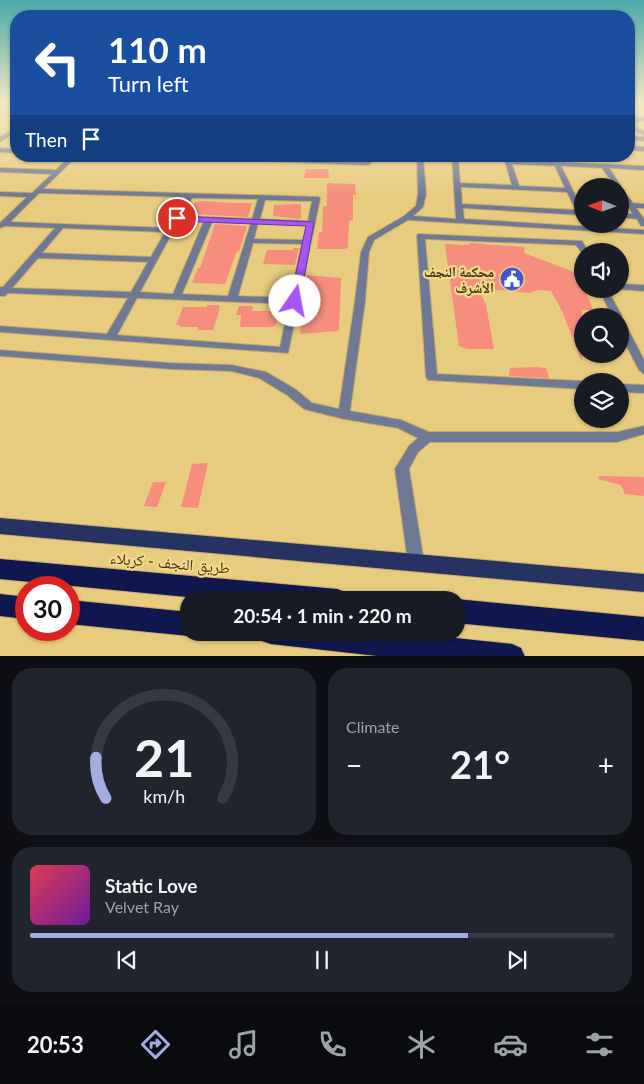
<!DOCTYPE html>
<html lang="en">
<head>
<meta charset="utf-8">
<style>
	:root { --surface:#171b24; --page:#20242c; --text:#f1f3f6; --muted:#9ea1a6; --line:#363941; --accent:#a2ade2 }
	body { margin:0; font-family:Lato,"Noto Naskh Arabic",sans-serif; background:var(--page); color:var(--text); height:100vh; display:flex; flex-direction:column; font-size:19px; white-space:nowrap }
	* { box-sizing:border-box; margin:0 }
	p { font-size:16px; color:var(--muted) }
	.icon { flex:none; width:28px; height:28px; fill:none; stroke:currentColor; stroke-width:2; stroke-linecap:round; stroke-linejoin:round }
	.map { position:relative; height:656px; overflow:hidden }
	.side { display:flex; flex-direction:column; gap:12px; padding:12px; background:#0d0f14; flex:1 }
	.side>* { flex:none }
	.hud { position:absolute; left:10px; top:10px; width:625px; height:152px; border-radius:20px; box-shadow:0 1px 4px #0004; background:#1a4fa0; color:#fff; overflow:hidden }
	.needle { width:32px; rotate:271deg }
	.tools { position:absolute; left:574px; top:178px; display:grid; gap:10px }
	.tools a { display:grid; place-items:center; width:55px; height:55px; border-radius:50%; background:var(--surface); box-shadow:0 1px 4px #0004; font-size:25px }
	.speed { position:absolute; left:15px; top:576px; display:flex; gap:10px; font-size:25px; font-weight:700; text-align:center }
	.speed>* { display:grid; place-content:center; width:65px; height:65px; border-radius:50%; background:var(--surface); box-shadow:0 1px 4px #0004; line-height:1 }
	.speed .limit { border:8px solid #d22; background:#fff; color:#111 }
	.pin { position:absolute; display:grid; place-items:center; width:42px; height:42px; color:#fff; margin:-21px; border:2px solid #fff; border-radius:50%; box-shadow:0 1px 5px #0007 }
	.me { position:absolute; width:55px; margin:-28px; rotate:12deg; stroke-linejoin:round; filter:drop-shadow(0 0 4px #0008) }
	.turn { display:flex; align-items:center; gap:18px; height:105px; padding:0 15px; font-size:22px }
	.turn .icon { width:65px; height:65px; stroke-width:2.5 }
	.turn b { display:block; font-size:35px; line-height:42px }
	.then { display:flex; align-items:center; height:48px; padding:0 15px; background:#0003; gap:10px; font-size:19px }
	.big { font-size:38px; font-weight:700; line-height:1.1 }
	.side .card { flex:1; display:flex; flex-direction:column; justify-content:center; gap:8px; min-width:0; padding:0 18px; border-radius:20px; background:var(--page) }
	.side .dial { align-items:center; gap:0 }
	.dial svg { height:130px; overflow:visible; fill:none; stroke:var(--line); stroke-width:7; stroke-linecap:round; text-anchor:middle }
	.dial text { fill:var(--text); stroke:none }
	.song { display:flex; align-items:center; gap:15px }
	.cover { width:60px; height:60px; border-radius:8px; background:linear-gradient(135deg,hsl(350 70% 55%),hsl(280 70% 35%)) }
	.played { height:5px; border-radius:2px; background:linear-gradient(90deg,var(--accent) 75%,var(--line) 75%) }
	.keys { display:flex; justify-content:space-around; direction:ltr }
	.heat { display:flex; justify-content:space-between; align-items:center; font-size:28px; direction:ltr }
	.side .tiles { flex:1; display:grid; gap:12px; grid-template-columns:1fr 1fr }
	.card:last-child { grid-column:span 2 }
	.trip { position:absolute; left:180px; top:591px; width:285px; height:50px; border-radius:20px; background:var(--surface); box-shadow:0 1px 4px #0004; font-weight:700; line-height:50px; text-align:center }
	.dock { display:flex; height:80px; justify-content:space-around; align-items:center; background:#090b0e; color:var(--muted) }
	.dock .icon { width:35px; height:35px }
	.dock .active { color:var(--accent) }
	.dock b { font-size:22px; color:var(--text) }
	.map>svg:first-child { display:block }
	.building { fill:#f78e7d }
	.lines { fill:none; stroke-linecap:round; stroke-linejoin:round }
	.minor-casing { stroke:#c3ab67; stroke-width:2 }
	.major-casing { stroke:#c3ab67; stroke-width:2 }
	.highway-casing { stroke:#c3ab67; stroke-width:2 }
	.minor { fill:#6f7895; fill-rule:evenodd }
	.major { fill:#263262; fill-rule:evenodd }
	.highway { fill:#10174f; fill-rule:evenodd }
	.route { fill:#a855f7; stroke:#6d37a1 }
	.labels { text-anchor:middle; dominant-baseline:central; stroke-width:4.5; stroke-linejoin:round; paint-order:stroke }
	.poi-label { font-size:14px; font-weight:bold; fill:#433817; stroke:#f4d88a; text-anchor:end }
	.near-street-label { font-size:16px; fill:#433817; stroke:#f4d88a }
</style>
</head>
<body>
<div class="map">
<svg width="644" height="657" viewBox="0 0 644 657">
	<rect width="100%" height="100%" fill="#e7cb7e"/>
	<g class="building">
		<polygon points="306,169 328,169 329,178 304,178"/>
		<polygon points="327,183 355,184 356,195 353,195 353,220 349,221 348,247 345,249 317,249 319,232 322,232 323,207 327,206"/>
		<polygon points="205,201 232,203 252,203 248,217 189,214 195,202"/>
		<polygon points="301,204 301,218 298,219 273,216 274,205"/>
		<polygon points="215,224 247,226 239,252 237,251 234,259 225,284 192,283 198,268 200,268"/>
		<polygon points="469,243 525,247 524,253 579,274 582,289 585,289 593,310 582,310 582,362 562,311 551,291 536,290 530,293 478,288 486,305 494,349 467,349 459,346 445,244 469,245"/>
		<polygon points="293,248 299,248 295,265 263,264 267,250 293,250"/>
		<polygon points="307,275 341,278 339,331 300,334"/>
		<polygon points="207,305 219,305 220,308 213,330 197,330 198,327 179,327 180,325 176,325 183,307 207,307"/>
		<polygon points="239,306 253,306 252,311 278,311 276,325 272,327 240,327 241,315 236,315"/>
		<polygon points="535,367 546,368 549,378 509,376 510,368"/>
		<polygon points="208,463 198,508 181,507 192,464"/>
		<polygon points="599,476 644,477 644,496 625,494 621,485 598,479"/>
		<polygon points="153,482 166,482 157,507 144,506"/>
	</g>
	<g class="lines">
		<defs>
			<g id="minor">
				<polygon points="0,104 7,104 0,108"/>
				<polygon points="644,117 644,121 629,124 629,120"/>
				<polygon points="629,124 644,131 644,135 629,128"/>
				<polygon points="16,128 16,132 0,142 0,137"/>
				<polygon points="629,136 644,137 644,141 629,140"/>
				<polygon points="629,146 644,147 644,151 629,150"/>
				<polygon points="0,148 16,149 16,153 0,152"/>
				<path d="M70,156H77L43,189L319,197L320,199L288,353L0,332V326L107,334L128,298L8,293L5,296H0V287H3L55,228L5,226L0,228V223L27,197L0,196V192L32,193L52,174L0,172V168L56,170ZM39,193L185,197L168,228L10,222ZM192,198L258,199L252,219L182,216ZM265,200L312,201L308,221L260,219ZM179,220L204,221L173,294L140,292ZM212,222L251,223L228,296L182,294ZM258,223L307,225L303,240L254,239ZM63,228L165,232L151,257L42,253ZM253,243L302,244L290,298L238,296ZM38,258L148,262L131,292L12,288ZM137,298L289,304L280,347L117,335Z"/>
				<polygon points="173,156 234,156 365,161 367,156 373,156 371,163 368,165 176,158"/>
				<path d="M417,156H423L426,194L423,207L413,216L456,219L452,156H458L460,183L512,185L504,158L506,156L509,157L511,160L644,166V170L609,168L621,186L620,188V186H615L602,168L561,166L582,209V215L463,208L464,219L644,230V234L408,220L374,240L369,252L365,301L350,411L401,420L429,432H617L644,426V434L617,442H430L418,452L409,469L424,562L421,567L416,569L411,567L408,562L395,469L409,446L418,438L398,428L344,419L304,409L287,395L259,378L231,371L170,369L0,356V350L170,363L231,365L266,372L295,389L312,403L339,409L355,301L361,252L368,237L404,216L416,206L418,194ZM512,164L555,166L565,188L519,186ZM461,187L567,192L576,210L462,204Z"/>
				<polygon points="620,188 622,189 633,203 644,204 644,208 636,208 644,219 644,226 641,226 637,219 620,217 620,213 633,214 620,195"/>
				<polygon points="418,234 582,241 588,251 582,251 582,253 576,245 425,239 437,374 582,381 582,389 428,380 426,377 417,236"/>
				<polygon points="620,284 644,285 644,291 617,289 620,289"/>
				<polygon points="599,289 607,289 622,316 620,318 620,316 612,316"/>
				<polygon points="620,320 625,323 644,360 644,374 639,370 620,333"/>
				<polygon points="620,384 644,385 644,393 620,392"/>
			</g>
			<polygon id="major" points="0,518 644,574 644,592 0,534"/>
			<g id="highway">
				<polygon points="0,559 337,589 345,592 349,600 218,600 0,579"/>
				<polygon points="0,594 26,597 26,619 0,616"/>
				<polygon points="456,599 644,617 644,641 456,623"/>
				<polygon points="69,600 189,612 189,632 198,632 189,636 69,624"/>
				<polygon points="259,632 397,632 512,644 521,648 525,657 386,657 271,644 262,641"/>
			</g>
		</defs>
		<use href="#minor" class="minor-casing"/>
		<use href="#major" class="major-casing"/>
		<use href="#highway" class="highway-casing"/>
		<use href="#minor" class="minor"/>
		<use href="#major" class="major"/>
		<use href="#highway" class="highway"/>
	</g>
	<linearGradient id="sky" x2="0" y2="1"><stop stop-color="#4baaa8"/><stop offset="0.53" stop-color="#f4e8c5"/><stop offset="1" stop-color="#f4e8c5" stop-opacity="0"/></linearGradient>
	<rect width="644" height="196" fill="url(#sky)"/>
	<polygon class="route" points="174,216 314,222 300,301 295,305 290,301 306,226 177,221 173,218"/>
	<defs>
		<symbol id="civic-disc" viewBox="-11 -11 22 22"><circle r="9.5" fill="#4157ca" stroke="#f4d88a"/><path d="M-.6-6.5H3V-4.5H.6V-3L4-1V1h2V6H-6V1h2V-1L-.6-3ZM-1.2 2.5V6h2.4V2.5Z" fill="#fff"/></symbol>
	</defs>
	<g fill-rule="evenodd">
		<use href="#civic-disc" x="498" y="265" width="28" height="28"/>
	</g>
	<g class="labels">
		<g class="poi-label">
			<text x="494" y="271">محكمة النجف<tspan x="494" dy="16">الأشرف</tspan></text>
		</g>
		<g class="near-street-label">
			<text transform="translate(170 562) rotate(5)">طريق النجف - کربلاء</text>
		</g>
	</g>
</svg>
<div class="tools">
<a><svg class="needle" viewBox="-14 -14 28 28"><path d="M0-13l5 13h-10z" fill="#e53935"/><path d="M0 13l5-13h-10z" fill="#9ea1a6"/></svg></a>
<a><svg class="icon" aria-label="sound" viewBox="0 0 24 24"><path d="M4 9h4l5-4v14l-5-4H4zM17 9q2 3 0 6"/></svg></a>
<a><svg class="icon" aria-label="search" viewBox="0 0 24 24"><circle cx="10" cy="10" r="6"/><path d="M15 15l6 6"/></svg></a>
<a><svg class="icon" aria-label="layers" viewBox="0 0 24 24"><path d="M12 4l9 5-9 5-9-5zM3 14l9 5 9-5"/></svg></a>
</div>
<div class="speed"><div class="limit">30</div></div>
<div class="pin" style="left:177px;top:218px;background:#d93025"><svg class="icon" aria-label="arrive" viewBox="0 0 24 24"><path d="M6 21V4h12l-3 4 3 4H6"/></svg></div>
<svg class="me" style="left:295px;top:301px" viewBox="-20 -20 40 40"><circle r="19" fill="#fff"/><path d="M0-13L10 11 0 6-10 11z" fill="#a855f7"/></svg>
<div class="trip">20:54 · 1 min · 220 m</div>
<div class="hud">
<div class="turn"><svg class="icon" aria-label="left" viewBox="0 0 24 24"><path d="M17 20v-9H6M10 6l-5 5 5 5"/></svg><div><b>110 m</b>Turn left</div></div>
<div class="then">Then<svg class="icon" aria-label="arrive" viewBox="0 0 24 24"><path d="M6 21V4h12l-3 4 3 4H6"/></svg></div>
</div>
</div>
<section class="side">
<div class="tiles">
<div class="card dial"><svg viewBox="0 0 100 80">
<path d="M14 69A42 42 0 1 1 86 69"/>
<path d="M14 69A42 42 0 0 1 8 44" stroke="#a2ade2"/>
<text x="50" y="56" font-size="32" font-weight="700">21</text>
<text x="50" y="72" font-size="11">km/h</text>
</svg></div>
<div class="card"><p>Climate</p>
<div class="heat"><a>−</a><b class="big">21°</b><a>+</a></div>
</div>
<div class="card">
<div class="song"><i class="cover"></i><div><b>Static Love</b><p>Velvet Ray</p></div></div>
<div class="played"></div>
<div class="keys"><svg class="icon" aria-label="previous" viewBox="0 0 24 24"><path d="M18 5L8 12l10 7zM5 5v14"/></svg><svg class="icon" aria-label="pause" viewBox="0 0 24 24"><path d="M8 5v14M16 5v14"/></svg><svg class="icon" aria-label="next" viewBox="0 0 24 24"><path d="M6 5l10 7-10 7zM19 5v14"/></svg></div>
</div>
</div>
</section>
<nav class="dock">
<b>20:53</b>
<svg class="icon active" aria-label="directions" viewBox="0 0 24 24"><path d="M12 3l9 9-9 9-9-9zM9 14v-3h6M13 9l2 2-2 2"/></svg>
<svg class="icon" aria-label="music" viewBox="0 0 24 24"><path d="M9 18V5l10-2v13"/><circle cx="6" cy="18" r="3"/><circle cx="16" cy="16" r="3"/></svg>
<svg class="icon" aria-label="phone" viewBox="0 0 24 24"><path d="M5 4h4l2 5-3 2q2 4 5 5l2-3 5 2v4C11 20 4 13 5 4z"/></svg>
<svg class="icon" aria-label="climate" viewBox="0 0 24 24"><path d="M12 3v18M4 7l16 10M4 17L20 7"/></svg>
<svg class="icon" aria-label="car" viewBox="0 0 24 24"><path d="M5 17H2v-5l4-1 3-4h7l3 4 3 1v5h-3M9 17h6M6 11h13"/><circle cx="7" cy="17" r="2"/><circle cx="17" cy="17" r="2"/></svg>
<svg class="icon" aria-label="filters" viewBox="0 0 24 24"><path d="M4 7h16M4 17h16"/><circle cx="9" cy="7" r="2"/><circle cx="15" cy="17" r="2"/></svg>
</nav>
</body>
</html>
